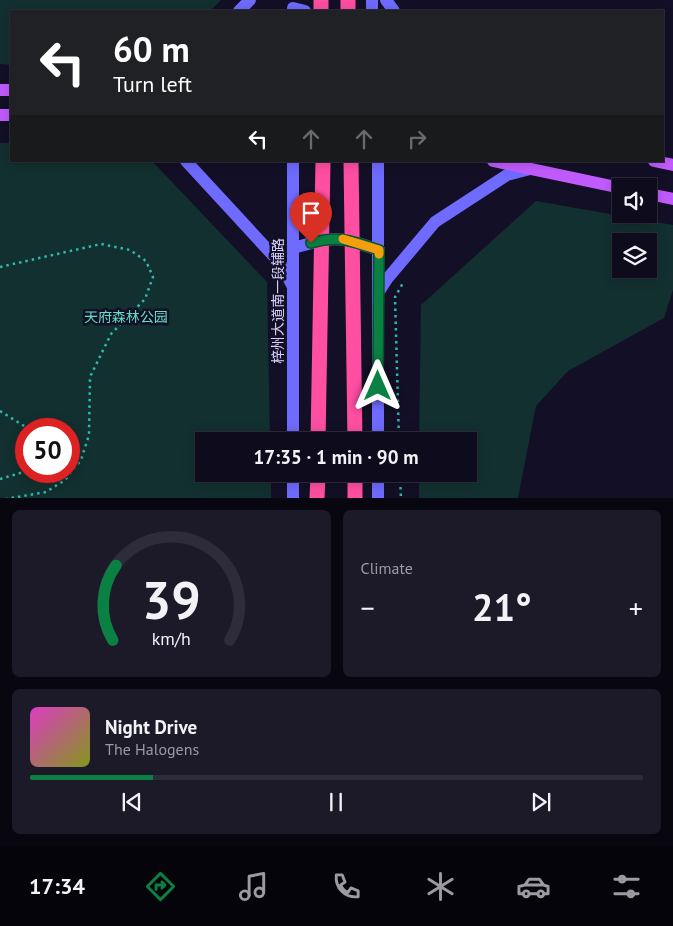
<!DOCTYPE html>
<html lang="en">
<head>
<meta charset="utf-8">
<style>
	:root { --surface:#0e0b1c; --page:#1c1929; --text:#f1f3f6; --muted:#9b9ba3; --line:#2e2b3b; --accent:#0b8043 }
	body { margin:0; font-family:"PT Sans","Noto Sans SC",sans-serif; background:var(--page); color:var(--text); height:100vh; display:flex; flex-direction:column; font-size:19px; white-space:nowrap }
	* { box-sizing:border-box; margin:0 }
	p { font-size:16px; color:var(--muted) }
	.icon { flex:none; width:28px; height:28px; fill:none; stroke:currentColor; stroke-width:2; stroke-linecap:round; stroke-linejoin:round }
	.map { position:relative; height:498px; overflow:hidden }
	.panel { display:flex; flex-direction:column; gap:12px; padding:12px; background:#08060f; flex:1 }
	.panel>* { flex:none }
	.guide { position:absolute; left:10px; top:10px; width:654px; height:152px; border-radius:0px; box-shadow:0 2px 12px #0003,0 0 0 1px var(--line); background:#202124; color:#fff; overflow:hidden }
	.controls { position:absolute; left:612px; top:178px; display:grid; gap:10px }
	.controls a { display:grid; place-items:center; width:45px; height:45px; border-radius:0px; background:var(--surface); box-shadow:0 2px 12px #0003,0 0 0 1px var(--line); font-size:25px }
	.speed { position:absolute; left:15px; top:418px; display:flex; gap:10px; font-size:25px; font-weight:700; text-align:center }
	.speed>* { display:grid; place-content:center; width:65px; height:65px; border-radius:50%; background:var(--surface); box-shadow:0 2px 12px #0003,0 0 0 1px var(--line); line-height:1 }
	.speed .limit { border:8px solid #d22; background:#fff; color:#111 }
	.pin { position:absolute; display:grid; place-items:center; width:42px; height:42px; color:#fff; margin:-51px -21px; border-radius:50% 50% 50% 0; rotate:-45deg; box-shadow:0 0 5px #0007 }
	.pin .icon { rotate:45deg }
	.me { position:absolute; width:55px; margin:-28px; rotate:0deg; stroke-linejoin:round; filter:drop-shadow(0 0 4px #0008) }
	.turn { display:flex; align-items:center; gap:18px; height:105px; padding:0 20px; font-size:22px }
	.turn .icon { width:65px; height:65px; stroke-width:2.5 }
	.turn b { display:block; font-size:35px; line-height:42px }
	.lanes { display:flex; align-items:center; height:48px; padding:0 20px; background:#0003; justify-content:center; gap:25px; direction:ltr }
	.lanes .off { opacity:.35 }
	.big { font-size:38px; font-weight:800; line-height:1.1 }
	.panel .card { flex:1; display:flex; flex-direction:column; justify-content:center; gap:8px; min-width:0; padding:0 18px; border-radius:8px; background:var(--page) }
	.panel .dial { align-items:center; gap:0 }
	.dial svg { height:130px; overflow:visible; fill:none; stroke:var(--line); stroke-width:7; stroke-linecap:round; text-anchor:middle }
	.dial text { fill:var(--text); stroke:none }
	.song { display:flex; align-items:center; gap:15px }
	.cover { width:60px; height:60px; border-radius:8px; background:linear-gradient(135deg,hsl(310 70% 55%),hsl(70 70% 35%)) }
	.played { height:5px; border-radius:2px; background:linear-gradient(90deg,var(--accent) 20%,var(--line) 20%) }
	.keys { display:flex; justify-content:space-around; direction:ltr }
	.heat { display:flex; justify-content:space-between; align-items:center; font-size:28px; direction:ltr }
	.panel .tiles { flex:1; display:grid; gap:12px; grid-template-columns:1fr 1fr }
	.card:last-child { grid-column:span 2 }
	.trip { position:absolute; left:195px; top:432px; width:282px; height:50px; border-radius:0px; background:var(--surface); box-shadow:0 2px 12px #0003,0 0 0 1px var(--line); font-weight:800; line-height:50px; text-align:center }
	.tab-bar { display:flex; height:80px; justify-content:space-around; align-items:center; background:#06040b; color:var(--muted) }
	.tab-bar .icon { width:35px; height:35px }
	.tab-bar .selected { color:var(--accent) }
	.tab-bar b { font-size:22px; color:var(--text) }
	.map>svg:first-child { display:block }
	.green { fill:#12302f; fill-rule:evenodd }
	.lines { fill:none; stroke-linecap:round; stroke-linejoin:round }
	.path { stroke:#2fb8b0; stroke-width:2.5; stroke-dasharray:2.5 4; stroke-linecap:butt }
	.secondary { stroke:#6f6bff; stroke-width:12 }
	.primary { stroke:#c25bff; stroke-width:12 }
	.highway { stroke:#ff4fa3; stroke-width:15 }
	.highway-bridge { stroke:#ff4fa3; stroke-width:15 }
	.route-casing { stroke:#07532c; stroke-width:12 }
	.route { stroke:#0b8043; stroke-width:9 }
	.slow { stroke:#f59e0b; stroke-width:9 }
	.labels { text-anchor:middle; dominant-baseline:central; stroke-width:5; stroke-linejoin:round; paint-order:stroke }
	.street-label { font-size:14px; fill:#d9d4ff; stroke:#130f26 }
	.park-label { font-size:14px; fill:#5fe0c0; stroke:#130f26 }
</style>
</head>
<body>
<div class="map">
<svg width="673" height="499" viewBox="0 0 673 499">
	<rect width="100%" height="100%" fill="#130f26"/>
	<g class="green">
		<polygon points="0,0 221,0 210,11 11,11 11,65 0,64"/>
		<path d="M0,143H11V161H152L267,282L270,441H204V474H271V498H0ZM26,429H69V471H26Z"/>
		<path d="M536,201L673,225V290L664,318L568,371L536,406L518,498H419V474H469V441H419L421,305ZM649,241V269H621V241Z"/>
	</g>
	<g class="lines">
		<g class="path">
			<polyline points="0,267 101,244 130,250 146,261 153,277 145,299 111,334 90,377 89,435 81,460 65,480 46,492 6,499"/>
			<polyline points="0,411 29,429"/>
			<polyline points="399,441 395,297 403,283"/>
			<polyline points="400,474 401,499"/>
			<polyline points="0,479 27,471"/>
		</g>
		<g class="secondary">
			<polyline points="372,0 372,11"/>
			<polyline points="386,0 394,11"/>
			<polyline points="293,8 305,11"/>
			<polyline points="239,11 250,0"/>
			<polyline points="186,161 280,263 292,285"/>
			<polyline points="293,161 293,441"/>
			<polyline points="378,161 378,441"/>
			<path d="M293,248C335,236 338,236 379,250"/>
			<polyline points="378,293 387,279 435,222 507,175 530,169"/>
			<polyline points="293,474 293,499"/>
			<polyline points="378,474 378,499"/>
		</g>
		<g class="primary">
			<polyline points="0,90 11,90"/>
			<polyline points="0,115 11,115"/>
			<polyline points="493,161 621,188"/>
			<polyline points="654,161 673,165"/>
			<polyline points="649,194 673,199"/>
		</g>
		<g class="highway">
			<polyline points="321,0 321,11"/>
			<polyline points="348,0 348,11"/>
			<polyline points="355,474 355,499"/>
			<polyline points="317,499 318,474"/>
		</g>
		<g class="highway-bridge">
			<polyline points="351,161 355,441"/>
			<polyline points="318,441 323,161"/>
		</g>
	</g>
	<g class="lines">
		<defs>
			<path id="route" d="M311,243C339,235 352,241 379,250L378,386"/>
		</defs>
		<use href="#route" class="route-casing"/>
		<use href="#route" class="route"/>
		<polyline class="slow" points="343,239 379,250 379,254"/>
	</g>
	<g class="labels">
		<g class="street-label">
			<text transform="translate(278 301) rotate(-90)">梓州大道南一段辅路</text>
		</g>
		<g class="park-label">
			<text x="126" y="317">天府森林公园</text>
		</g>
	</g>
</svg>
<div class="controls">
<a><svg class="icon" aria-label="sound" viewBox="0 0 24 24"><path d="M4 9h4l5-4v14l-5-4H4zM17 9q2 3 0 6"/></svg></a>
<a><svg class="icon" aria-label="layers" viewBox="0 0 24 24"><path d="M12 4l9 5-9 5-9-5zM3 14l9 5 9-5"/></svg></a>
</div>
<div class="speed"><div class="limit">50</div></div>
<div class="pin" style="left:311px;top:243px;background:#d93025"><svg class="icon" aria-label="arrive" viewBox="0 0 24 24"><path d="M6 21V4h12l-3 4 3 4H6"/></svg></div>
<svg class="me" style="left:378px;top:386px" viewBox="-20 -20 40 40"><path d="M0-17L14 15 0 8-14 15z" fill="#0b8043" stroke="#fff" stroke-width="4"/></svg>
<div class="trip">17:35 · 1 min · 90 m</div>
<div class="guide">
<div class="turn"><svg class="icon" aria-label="left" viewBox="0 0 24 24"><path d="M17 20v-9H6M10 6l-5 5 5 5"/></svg><div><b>60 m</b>Turn left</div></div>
<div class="lanes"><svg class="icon" aria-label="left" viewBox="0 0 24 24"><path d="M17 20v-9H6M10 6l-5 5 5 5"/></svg><svg class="icon off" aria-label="ahead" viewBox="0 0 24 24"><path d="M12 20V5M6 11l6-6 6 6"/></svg><svg class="icon off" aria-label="ahead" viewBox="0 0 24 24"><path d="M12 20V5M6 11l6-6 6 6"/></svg><svg class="icon off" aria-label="right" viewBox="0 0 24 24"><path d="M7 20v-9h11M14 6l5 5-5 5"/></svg></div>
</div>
</div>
<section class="panel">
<div class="tiles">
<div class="card dial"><svg viewBox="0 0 100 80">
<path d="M14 69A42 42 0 1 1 86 69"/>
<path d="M14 69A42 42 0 0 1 16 23" stroke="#0b8043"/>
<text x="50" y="56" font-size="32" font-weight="700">39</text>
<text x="50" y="72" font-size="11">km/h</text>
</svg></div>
<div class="card"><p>Climate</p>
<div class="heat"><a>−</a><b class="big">21°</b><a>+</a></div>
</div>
<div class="card">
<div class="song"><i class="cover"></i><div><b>Night Drive</b><p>The Halogens</p></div></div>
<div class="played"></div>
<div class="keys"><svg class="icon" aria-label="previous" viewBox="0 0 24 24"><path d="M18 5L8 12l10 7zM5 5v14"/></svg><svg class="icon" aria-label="pause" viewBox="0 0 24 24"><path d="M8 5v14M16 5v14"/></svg><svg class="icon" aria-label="next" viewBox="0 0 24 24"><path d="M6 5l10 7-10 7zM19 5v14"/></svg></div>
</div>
</div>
</section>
<nav class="tab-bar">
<b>17:34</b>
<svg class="icon selected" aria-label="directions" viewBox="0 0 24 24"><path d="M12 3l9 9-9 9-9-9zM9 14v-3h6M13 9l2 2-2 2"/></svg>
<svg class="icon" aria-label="music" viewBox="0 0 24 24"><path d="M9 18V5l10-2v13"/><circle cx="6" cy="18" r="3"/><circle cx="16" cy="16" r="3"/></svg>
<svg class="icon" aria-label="phone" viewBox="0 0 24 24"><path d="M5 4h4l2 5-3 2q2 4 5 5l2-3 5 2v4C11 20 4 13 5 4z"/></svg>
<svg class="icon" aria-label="climate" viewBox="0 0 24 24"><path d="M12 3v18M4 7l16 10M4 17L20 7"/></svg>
<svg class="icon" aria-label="car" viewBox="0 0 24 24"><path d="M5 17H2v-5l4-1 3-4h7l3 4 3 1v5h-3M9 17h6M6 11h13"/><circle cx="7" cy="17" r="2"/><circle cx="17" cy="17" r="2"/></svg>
<svg class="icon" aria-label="filters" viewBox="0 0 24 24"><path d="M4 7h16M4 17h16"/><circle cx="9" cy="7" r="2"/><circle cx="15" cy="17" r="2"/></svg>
</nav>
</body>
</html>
